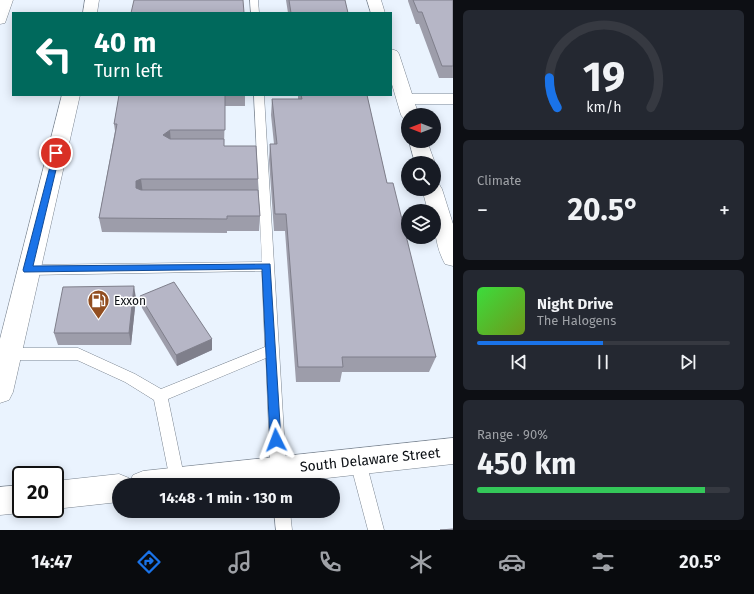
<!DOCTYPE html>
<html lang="en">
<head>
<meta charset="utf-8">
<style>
	:root { --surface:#171b24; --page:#242831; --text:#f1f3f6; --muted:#9ea1a6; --line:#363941; --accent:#1a73e8 }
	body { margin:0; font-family:"Fira Sans",sans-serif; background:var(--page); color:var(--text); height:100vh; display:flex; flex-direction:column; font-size:15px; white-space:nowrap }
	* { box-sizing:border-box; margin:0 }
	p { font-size:13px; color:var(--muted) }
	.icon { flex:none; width:22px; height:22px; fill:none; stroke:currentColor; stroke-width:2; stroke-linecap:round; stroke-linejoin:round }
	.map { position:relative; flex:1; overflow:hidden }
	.panel { display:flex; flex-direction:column; gap:10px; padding:10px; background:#0d0f14; width:301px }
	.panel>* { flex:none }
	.banner { position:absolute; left:12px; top:12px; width:380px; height:84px; border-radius:0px; box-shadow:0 2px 10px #0003; background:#00695c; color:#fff; overflow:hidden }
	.needle { width:26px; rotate:270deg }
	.controls { position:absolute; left:401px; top:108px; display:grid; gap:8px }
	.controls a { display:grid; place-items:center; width:40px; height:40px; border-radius:50%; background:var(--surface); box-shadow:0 2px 10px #0003; font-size:20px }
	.speed { position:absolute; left:12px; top:466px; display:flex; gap:8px; font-size:20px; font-weight:700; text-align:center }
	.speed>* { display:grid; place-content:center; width:52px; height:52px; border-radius:50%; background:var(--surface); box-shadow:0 2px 10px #0003; line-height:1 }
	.speed .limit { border:2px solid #111; border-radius:6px; background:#fff; color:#111 }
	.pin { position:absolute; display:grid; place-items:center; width:34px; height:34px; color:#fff; margin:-17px; border:2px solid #fff; border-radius:50%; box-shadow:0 1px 4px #0007 }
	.me { position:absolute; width:44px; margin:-22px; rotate:357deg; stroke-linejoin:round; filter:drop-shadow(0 0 3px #0008) }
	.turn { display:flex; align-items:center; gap:14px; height:84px; padding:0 16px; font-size:18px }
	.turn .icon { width:52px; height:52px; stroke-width:2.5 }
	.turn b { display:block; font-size:28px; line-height:34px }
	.big { font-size:30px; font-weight:700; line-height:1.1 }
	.panel .widget { flex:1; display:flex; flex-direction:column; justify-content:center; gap:6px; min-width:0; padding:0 14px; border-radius:6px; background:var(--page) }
	.panel .dial { align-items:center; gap:0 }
	.dial svg { height:104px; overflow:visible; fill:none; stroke:var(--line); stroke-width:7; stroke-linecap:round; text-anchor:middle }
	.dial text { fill:var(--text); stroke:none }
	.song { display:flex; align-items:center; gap:12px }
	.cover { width:48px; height:48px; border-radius:6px; background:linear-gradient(135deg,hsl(120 70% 55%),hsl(80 70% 35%)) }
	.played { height:4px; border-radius:2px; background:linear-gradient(90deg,var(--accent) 50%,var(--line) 50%) }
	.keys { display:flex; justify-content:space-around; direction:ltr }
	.heat { display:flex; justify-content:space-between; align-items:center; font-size:22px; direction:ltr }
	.charge { height:6px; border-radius:3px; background:linear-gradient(90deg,#34c759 90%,var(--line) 0) }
	.trip { position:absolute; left:112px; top:478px; width:228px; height:40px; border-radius:20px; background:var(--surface); box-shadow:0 2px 10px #0003; font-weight:700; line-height:40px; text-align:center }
	.dock { display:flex; height:64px; justify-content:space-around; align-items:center; background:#090b0e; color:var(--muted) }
	.dock .icon { width:28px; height:28px }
	.dock .on { color:var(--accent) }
	.dock b { font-size:18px; color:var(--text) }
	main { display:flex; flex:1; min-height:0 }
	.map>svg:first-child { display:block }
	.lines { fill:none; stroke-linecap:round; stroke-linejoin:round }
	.lane-casing { stroke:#7b8591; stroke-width:1 }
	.street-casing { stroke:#7b8591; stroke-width:1 }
	.secondary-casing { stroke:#7b8591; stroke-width:1 }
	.highway-casing { stroke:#7b8591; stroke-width:1 }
	.lane { fill:#fff; fill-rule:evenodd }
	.street { fill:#fff; fill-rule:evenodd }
	.secondary { fill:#fff; fill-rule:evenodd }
	.highway { fill:#fff; fill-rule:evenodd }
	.wall { fill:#9d9daa }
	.shaded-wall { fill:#7f7f8b }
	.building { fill:#b6b6c6; stroke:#7f7f8b }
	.route { fill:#1a73e8; stroke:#114b97 }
	.labels { text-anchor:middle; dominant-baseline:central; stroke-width:3; stroke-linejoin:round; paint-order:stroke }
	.poi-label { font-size:12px; fill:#0c1015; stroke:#fff; text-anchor:start }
	.near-street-label { font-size:14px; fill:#0c1015; stroke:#fff }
</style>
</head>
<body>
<main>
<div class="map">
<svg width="453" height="530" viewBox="0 0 453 530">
	<rect width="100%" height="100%" fill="#eaf3fe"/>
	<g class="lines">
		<defs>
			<g id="lane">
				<polygon points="250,0 258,0 259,13 251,13"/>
				<polygon points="254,95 264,95 287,485 271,485 266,358 168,399 185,481 183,485 171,485 154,400 125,382 77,360 8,360 3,358 1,354 3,350 8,348 78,348 135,374 161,389 265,347 262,271 28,275 24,273 22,270 24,267 28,265 262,262"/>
				<polygon points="358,455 363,457 366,462 384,530 368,530 350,462 353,457"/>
				<polygon points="274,511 290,511 292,530 276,530"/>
			</g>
			<g id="street">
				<polygon points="367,0 381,0 385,13 371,13"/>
				<polygon points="391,49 397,51 399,54 412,94 453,94 453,104 415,104 419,115 408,115 408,120 404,119 401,115 391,81"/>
				<polygon points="409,141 427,141 435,163 434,164 415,163"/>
				<path d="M434,183L439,184L442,189L453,224V266L445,264C436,248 434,229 434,211H428L422,189H434Z"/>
			</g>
			<g id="secondary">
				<polygon points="85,0 99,0 97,13 83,13"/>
				<polygon points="62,95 80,95 13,392 9,400 0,403 0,339"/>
				<polygon points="453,438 453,464 264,485 119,485 119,502 55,509 55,481 119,474 129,478 130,481 133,475 143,471"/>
				<polygon points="21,485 21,509 31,509 21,513 0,515 0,487"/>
			</g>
			<polygon id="highway" points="0,0 13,0 5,23 0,24"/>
		</defs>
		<use href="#lane" class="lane-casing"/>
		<use href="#street" class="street-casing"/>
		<use href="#secondary" class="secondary-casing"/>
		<use href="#highway" class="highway-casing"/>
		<use href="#lane" class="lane"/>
		<use href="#street" class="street"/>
		<use href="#secondary" class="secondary"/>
		<use href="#highway" class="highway"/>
	</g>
	<g class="wall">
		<polygon points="286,0 345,0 348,13 288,13"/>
		<polygon points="408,0 453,0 453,78 439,78 419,24 416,24 408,1"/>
		<polygon points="119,95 245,95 245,106 225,106 224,146 258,179 258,190 260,216 259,231 227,231 227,233 102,232 99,218 115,131 114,124"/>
		<polygon points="298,95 367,95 387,183 436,357 429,372 342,372 340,382 296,382 285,231 274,231 269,160 270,144 274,144 271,115 272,99 298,99"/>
		<polygon points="140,296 212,339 212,350 177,366 142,308"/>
		<polygon points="136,298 131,345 58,345 54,333"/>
	</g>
	<g class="shaded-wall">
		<polygon points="170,130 171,144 163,135"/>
		<polygon points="141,179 143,194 136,188 136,181"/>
		<polygon points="134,286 136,298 131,345 129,333"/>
		<polygon points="212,339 212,350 177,366 176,355"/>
	</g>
	<g class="building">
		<polygon points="134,0 243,0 244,13 131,13"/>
		<polygon points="289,0 345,0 348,13 291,13"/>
		<polygon points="413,0 453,0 453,66 442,66 422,12 418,12"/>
		<polygon points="119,95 225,95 225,130 170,130 163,135 170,139 224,139 224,146 256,146 258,179 141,179 136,181 136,188 141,190 258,190 260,216 227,216 227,219 99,218 117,124 114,124"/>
		<polygon points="301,95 367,95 387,183 393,183 436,357 342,357 343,367 298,367 286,214 275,214 270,144 277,144 272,99 302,99"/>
		<polygon points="174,282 212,339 176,355 140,296"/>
		<polygon points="134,286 129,333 54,333 63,287"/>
		<polygon points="453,529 453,530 440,530"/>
	</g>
	<polygon class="route" points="54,151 56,151 60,153 33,266 270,264 281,440 280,444 276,445 272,444 270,440 262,269 24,272 23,270"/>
	<defs>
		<symbol id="fuel-pin" viewBox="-11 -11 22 30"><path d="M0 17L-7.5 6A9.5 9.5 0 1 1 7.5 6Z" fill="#924e20" stroke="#fff"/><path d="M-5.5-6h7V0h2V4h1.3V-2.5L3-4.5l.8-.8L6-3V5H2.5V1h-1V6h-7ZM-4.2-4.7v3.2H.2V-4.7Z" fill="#fff"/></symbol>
	</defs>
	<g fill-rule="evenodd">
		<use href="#fuel-pin" x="86" y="288" width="25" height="34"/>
	</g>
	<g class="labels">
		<g class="poi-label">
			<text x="114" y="301">Exxon</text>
		</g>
		<g class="near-street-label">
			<text transform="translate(370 460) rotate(-6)">South Delaware Street</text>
		</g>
	</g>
</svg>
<div class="controls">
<a><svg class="needle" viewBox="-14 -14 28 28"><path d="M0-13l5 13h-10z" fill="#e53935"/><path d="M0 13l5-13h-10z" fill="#9ea1a6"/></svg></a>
<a><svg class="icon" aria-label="search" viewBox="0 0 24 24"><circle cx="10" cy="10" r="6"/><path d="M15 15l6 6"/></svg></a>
<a><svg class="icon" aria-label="layers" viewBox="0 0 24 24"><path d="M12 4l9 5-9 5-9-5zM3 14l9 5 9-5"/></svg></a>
</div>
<div class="speed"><div class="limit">20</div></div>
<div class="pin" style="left:56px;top:153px;background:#d93025"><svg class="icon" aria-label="arrive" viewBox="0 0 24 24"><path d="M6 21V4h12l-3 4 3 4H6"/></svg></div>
<svg class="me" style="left:276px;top:440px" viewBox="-20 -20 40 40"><path d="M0-17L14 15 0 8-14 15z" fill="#1a73e8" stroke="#fff" stroke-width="4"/></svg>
<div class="trip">14:48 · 1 min · 130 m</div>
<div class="banner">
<div class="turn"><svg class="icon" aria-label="left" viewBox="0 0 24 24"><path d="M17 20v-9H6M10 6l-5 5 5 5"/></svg><div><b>40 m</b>Turn left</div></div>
</div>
</div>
<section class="panel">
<div class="widget dial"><svg viewBox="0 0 100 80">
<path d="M14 69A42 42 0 1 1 86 69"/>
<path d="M14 69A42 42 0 0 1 8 46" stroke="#1a73e8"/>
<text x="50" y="56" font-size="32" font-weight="700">19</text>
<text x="50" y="72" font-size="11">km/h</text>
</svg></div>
<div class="widget"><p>Climate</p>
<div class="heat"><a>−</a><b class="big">20.5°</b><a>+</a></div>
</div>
<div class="widget">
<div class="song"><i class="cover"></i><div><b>Night Drive</b><p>The Halogens</p></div></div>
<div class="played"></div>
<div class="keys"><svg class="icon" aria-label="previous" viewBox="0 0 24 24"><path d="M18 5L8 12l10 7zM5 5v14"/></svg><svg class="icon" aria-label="pause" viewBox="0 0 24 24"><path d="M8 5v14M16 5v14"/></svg><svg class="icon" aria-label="next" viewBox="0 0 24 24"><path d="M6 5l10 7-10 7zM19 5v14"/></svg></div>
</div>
<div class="widget"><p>Range · 90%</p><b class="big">450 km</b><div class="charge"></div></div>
</section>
</main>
<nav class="dock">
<b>14:47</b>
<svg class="icon on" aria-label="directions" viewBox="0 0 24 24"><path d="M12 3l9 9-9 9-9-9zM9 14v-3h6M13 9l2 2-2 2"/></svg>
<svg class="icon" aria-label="music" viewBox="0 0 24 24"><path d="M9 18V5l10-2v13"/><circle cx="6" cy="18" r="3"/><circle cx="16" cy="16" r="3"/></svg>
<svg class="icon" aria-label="phone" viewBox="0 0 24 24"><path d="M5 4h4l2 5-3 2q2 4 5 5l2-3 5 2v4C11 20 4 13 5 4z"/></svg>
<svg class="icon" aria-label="climate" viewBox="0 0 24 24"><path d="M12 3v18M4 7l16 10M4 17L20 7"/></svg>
<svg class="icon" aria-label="car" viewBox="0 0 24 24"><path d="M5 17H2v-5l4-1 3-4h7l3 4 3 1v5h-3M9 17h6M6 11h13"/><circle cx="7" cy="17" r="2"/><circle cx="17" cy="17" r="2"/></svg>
<svg class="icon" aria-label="filters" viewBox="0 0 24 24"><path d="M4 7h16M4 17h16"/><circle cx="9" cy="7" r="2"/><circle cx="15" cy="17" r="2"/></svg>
<b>20.5°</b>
</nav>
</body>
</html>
